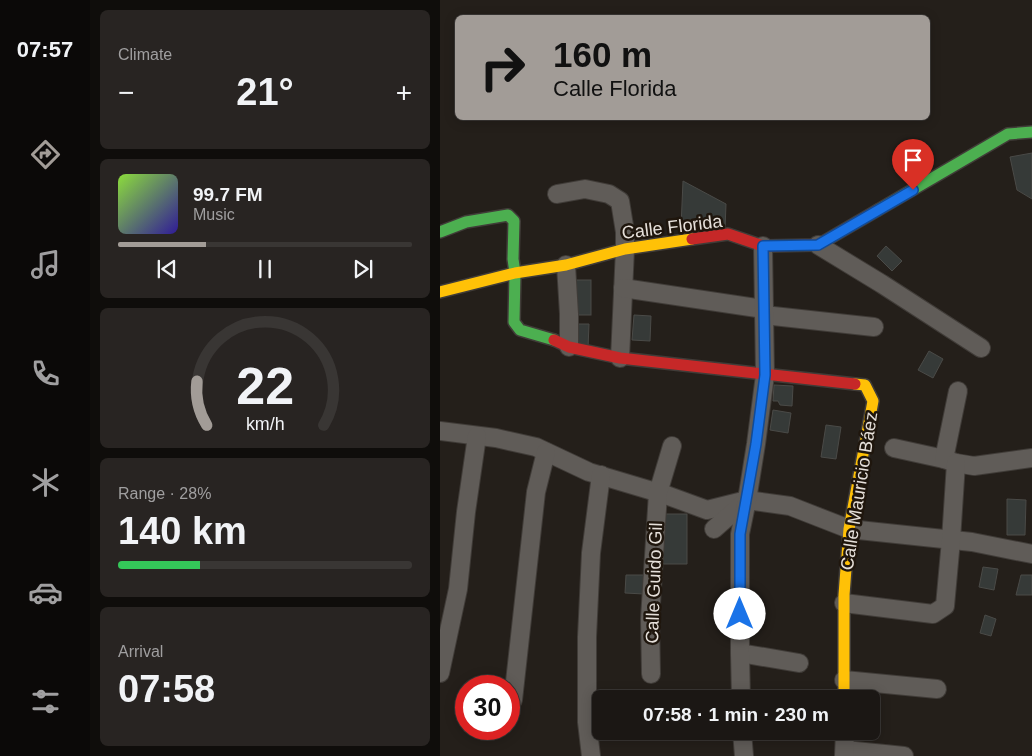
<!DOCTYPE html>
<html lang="en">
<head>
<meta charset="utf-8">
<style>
	:root { --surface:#1b1714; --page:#282422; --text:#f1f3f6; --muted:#a09fa0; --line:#393634; --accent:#a29c97 }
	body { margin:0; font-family:Arial,sans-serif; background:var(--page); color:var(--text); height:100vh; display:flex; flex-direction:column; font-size:19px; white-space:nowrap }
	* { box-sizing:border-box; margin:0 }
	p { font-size:16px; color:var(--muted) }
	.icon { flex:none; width:28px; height:28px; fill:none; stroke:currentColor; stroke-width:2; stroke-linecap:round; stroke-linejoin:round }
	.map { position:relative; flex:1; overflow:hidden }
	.drawer { display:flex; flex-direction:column; gap:10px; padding:10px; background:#0f0d0b; width:350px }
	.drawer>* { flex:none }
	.hud { position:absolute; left:15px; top:15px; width:475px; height:105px; border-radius:8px; box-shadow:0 2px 12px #0003,0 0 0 1px var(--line); background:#a29c97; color:#111; overflow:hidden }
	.speed { position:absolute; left:15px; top:675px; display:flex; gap:10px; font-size:25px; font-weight:700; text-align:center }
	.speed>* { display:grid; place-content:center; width:65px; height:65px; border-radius:50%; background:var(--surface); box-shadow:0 2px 12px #0003,0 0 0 1px var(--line); line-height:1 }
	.speed .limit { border:8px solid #d22; background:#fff; color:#111 }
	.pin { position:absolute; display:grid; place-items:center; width:42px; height:42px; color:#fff; margin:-51px -21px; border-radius:50% 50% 50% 0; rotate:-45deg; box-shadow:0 0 5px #0007 }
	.pin .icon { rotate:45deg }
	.me { position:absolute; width:55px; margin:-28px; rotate:0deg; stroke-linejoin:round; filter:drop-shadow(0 0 4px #0008) }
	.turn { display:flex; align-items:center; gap:18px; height:105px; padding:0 15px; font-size:22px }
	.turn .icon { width:65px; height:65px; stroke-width:2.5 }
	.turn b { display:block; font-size:35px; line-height:42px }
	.big { font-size:38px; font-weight:700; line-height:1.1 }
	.drawer .card { flex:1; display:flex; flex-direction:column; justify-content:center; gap:8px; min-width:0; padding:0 18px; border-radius:8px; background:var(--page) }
	.drawer .dial { align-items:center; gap:0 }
	.dial svg { height:130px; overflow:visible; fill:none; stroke:var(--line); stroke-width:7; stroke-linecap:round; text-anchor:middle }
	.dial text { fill:var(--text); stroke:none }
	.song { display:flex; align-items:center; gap:15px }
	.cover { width:60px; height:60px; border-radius:8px; background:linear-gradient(135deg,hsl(90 70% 55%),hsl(250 70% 35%)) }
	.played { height:5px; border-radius:2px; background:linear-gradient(90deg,var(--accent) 30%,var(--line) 30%) }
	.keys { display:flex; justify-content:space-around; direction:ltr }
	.heat { display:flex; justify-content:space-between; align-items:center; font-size:28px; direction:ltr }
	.charge { height:8px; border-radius:4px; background:linear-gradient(90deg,#34c759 28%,var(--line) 0) }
	.trip { position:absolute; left:152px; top:690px; width:288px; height:50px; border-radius:8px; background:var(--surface); box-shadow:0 2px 12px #0003,0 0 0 1px var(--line); font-weight:700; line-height:50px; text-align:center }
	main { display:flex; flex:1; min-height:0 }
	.menu { display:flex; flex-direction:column; width:90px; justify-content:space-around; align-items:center; background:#0b0908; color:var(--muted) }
	.menu .icon { width:35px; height:35px }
	.menu .selected { color:var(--accent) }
	.menu b { font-size:22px; color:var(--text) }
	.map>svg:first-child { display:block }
	.building { fill:#363a38; stroke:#4a4a47 }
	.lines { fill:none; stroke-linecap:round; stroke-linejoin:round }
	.street-casing { stroke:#403c38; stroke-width:20 }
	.fast-casing { stroke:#403c38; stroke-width:14 }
	.slow-casing { stroke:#403c38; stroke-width:14 }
	.jam-casing { stroke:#403c38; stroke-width:14 }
	.street { stroke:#605c58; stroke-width:18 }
	.fast { stroke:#4caf50; stroke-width:11 }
	.slow { stroke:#ffc107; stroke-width:11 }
	.jam { stroke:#c62828; stroke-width:11 }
	.route-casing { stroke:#114b97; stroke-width:12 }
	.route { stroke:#1a73e8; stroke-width:9 }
	.labels { text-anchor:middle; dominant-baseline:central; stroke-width:5; stroke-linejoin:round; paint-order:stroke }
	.street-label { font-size:18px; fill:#e6e0da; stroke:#1f160d }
</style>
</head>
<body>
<main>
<nav class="menu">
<b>07:57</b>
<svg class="icon selected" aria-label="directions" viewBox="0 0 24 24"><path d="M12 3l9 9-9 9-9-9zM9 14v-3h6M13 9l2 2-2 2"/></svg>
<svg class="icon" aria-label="music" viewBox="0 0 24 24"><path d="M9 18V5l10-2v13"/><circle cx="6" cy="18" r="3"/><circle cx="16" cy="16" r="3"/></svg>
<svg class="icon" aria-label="phone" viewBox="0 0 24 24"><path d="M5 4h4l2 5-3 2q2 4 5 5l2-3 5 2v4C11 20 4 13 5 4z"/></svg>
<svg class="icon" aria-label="climate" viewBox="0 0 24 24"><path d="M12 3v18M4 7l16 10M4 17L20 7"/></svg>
<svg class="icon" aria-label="car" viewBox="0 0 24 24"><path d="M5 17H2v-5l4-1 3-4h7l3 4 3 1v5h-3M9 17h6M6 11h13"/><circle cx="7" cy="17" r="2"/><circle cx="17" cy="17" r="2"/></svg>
<svg class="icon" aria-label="filters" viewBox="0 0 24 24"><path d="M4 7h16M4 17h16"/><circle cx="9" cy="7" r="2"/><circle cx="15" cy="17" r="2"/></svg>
</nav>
<section class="drawer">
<div class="card"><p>Climate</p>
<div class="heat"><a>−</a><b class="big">21°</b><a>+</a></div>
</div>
<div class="card">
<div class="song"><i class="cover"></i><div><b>99.7 FM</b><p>Music</p></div></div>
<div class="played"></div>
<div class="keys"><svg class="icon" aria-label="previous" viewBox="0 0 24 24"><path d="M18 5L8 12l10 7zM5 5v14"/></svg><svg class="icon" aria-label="pause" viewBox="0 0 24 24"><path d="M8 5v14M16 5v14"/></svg><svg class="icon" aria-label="next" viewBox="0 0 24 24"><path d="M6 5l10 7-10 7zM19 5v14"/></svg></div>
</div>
<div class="card dial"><svg viewBox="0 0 100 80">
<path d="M14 69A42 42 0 1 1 86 69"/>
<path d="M14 69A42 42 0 0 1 8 42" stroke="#a29c97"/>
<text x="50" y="56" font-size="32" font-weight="700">22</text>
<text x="50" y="72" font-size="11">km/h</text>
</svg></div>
<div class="card"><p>Range · 28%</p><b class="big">140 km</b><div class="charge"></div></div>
<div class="card"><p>Arrival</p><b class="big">07:58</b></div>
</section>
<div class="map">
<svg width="592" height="756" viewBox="0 0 592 756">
	<rect width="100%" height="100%" fill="#241f1a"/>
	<g class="building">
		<polygon points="592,153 592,199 577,190 570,157"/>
		<polygon points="243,181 286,204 285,229 241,227"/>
		<polygon points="446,246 462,261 452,271 437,256"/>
		<rect x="136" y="280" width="15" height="35"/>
		<polygon points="194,315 211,316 210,341 192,340"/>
		<polygon points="136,324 149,324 148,348 135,347"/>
		<polygon points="489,351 503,359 493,378 478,370"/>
		<polygon points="334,385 353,386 352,406 340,405 338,401 333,401"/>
		<polygon points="333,410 351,413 348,433 330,430"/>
		<polygon points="386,425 401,427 396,459 381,457"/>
		<polygon points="567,499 586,500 585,535 567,535"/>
		<polygon points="223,514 247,514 247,564 222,564"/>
		<polygon points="543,567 558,569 554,590 539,587"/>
		<polygon points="186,575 205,575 204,594 185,593"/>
		<polygon points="581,575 592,575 592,595 576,595"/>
		<polygon points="545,615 556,619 551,636 540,633"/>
	</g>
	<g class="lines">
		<defs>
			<g id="street">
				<polyline points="117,194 145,189 169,194 180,201 185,232 185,249 180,358"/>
				<polyline points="378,245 442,284 541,348"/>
				<polyline points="126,265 129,314 129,347"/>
				<polyline points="183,288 324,309"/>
				<polyline points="324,315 434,327"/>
				<polyline points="0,431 56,438 96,447 149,472 226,495 267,510 307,500 350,506 409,529 532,542 592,554"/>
				<polyline points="454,448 504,459 516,463 534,466 592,458"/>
				<polyline points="504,459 518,391"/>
				<polyline points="274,529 307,500 316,444 325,375 323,246"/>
				<polyline points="404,603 493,614 505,606 511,540 516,463"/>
				<polyline points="300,653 359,663"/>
				<polyline points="0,673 18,589 26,512 37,436"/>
				<polyline points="211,674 210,619 218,493 232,446"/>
				<polyline points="404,680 497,689"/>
				<polyline points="301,699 300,653 300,534 307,500"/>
				<polyline points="73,700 96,492 106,452"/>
				<polyline points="302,731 304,756"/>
				<polyline points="405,750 464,756"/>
				<polyline points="151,756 147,722 147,637 151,553 161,475"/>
				<polyline points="404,756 405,731"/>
			</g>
			<g id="fast">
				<polyline points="438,210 568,134 592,132"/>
				<polyline points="0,232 26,222 68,215 74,221 73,259 75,273 74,322 80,330 114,340"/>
			</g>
			<g id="slow">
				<polyline points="0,292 75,273 126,265 185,249 252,239"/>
				<polyline points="404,699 404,595 409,529 433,401 425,385 415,384"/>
			</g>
			<g id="jam">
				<polyline points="252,239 288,234 323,246 378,245 438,210"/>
				<polyline points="114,340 129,347 180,358 415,384"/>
			</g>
		</defs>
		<use href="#street" class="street-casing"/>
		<use href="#fast" class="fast-casing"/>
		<use href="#slow" class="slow-casing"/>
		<use href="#jam" class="jam-casing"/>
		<use href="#street" class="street"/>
		<use href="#fast" class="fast"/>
		<use href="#slow" class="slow"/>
		<use href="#jam" class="jam"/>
	</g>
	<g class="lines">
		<defs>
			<polyline id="route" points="300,614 300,534 316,444 325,375 323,246 378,245 473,190"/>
		</defs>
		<use href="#route" class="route-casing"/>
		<use href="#route" class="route"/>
	</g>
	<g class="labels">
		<g class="street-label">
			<text transform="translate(232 227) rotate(-7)">Calle Florida</text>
			<text transform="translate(419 491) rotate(-81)">Calle Mauricio Báez</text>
			<text transform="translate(214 583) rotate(-88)">Calle Guido Gil</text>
		</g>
	</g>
</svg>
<div class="speed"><div class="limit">30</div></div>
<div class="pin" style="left:473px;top:190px;background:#d93025"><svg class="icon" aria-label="arrive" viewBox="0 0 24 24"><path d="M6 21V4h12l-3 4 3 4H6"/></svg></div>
<svg class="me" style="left:300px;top:614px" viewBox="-20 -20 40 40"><circle r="19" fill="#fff"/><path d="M0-13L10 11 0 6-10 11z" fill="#1a73e8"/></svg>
<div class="trip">07:58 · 1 min · 230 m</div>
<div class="hud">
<div class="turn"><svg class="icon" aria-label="right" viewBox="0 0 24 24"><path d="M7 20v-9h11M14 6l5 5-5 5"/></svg><div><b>160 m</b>Calle Florida</div></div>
</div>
</div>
</main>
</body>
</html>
